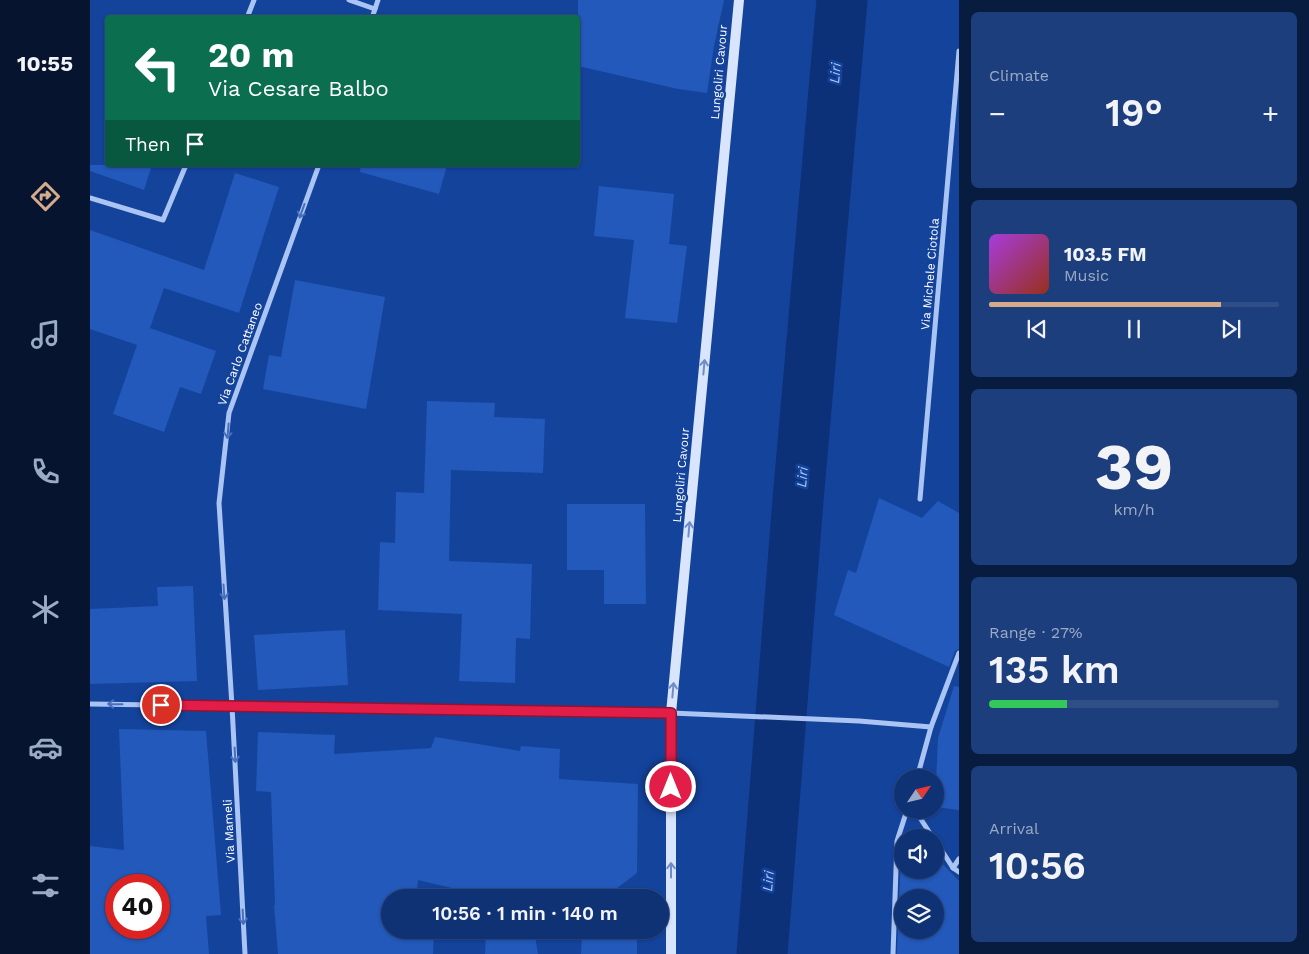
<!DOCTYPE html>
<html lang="en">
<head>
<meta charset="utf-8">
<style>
	:root { --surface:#0f3275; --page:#1d3e7d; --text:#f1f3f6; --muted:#9baac5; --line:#2f4d87; --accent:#d6ab8b }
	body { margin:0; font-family:"Work Sans",sans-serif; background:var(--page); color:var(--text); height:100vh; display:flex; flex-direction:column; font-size:19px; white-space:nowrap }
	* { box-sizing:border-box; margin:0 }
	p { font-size:16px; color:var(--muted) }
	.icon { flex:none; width:28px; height:28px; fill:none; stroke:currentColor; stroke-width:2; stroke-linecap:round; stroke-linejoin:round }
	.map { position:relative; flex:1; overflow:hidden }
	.details { display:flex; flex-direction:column; gap:12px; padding:12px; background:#081c40; width:350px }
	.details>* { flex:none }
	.guide { position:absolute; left:15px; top:15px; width:475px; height:152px; border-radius:5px; box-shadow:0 1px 4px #0004,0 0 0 1px var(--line); background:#0b6e4f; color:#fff; overflow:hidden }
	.needle { width:32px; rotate:55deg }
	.controls { position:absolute; left:804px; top:769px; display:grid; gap:10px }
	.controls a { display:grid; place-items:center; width:50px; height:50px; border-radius:50%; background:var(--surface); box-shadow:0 1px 4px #0004,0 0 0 1px var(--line); font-size:25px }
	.speed { position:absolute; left:15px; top:874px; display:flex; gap:10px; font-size:25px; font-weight:700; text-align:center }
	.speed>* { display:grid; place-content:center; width:65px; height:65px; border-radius:50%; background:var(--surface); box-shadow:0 1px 4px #0004,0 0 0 1px var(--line); line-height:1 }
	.speed .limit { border:8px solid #d22; background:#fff; color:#111 }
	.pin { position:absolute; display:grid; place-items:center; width:42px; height:42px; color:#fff; margin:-21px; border:2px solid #fff; border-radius:50%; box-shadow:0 1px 5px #0007 }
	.me { position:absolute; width:55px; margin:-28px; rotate:0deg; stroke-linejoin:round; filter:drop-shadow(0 0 4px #0008) }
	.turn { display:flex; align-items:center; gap:18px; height:105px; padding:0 20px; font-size:22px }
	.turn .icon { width:65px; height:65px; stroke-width:2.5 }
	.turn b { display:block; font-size:35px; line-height:42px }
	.then { display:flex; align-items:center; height:48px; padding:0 20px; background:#0003; gap:10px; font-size:19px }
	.big { font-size:38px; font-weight:600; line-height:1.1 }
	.details .widget { flex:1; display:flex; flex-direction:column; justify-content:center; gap:8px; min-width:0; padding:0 18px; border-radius:8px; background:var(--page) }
	.details .dial { align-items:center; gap:0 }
	.dial b { font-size:65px; line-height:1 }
	.song { display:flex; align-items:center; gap:15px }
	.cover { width:60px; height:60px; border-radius:8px; background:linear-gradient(135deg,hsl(280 70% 55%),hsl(10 70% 35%)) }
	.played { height:5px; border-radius:2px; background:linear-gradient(90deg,var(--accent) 80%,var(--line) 80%) }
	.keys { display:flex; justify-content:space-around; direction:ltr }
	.heat { display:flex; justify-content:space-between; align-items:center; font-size:28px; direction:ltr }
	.charge { height:8px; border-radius:4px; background:linear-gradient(90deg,#34c759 27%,var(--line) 0) }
	.trip { position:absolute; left:291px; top:889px; width:288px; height:50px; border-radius:25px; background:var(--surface); box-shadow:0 1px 4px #0004,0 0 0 1px var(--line); font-weight:600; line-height:50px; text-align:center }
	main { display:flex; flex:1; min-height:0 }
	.menu { display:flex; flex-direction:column; width:90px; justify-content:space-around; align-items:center; background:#06142f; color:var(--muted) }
	.menu .icon { width:35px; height:35px }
	.menu .current { color:var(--accent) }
	.menu b { font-size:22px; color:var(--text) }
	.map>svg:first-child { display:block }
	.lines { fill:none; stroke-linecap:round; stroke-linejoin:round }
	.river { stroke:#0c3178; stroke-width:51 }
	.building { fill:#2259bb; fill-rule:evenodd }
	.street { stroke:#aac4f3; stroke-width:5 }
	.secondary { stroke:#d9e5fd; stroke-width:10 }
	.oneway { stroke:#4870ba }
	.oneway2 { stroke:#6d8cc8 }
	.route-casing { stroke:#92132f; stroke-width:12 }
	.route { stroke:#e11d48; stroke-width:9 }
	.labels { text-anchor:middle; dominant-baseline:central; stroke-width:5; stroke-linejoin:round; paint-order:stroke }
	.street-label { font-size:12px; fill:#fff; stroke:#14439c }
	.water-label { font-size:14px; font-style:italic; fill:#b6cffa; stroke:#14439c }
</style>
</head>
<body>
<main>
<nav class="menu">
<b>10:55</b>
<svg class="icon current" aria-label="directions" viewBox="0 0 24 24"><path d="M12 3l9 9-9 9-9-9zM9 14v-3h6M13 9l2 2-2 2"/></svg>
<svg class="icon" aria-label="music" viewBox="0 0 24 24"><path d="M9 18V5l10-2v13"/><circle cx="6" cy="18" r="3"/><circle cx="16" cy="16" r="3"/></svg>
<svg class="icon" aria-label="phone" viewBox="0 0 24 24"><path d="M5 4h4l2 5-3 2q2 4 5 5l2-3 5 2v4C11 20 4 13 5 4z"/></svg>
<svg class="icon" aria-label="climate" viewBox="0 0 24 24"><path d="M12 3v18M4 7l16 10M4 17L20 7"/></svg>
<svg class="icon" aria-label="car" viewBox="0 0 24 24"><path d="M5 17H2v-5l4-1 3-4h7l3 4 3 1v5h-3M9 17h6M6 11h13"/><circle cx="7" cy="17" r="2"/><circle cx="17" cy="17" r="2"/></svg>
<svg class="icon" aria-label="filters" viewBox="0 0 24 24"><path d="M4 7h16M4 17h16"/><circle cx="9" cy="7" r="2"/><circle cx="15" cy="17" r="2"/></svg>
</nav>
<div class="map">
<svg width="869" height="954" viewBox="0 0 869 954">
	<rect width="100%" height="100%" fill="#14439c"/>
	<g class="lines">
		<polyline class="river" points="672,954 708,500 752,0"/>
	</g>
	<g class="building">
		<polygon points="488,0 634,0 624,46 617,93 588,89 488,66"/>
		<polygon points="0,165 62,165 54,190 0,171"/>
		<polygon points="271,165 357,165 349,194 270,172"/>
		<polygon points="145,173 189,187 149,313 74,288 60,328 126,351 111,394 90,387 74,432 23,414 47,345 0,329 0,230 114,270"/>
		<polygon points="509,186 584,194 579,244 597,246 587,323 535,318 544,240 504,236"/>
		<polygon points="205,280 295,297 276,409 173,389 179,355 191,357"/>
		<polygon points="337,401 405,403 404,417 455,419 453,473 361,470 359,561 442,564 440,639 426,638 425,683 369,681 372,614 288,610 290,542 305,543 306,492 334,493"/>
		<polygon points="789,498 832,518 848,501 869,513 869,649 865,651 859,667 744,615 758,570 766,573"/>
		<polygon points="477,504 555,504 556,604 514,604 514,570 477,570"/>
		<polygon points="103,586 107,681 0,684 0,609 68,606 67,587"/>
		<polygon points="255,630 258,685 168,690 164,635"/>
		<polygon points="864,686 869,687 869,810 845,807 848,738"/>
		<path d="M29,729L116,731L131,915L116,916L119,954H0V846L34,850ZM26,885H69V928H26Z"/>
		<polygon points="168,732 245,735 244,754 341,748 345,737 430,751 431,746 470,749 469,779 548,784 547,873 514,898 404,898 328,880 326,898 300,898 300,930 344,930 343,954 188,954 184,905 185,905 181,792 166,791"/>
		<path d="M811,853H812V870H845V856L869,881V954H807ZM812,898H845V930H812Z"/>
		<polygon points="396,930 444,930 448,954 395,954"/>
		<polygon points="492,931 547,933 547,954 491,954"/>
	</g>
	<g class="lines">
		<g class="street">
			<polyline points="259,0 285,9"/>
			<polyline points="157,18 164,0"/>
			<polyline points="282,18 288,0"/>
			<polyline points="0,198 73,220 96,165"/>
			<polyline points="830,499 869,51"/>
			<polyline points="0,704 581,713 769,721 841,727"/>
			<polyline points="827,778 841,727 869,653"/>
			<polyline points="825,810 843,838"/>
			<polyline points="845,840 863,868 869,872"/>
			<polyline points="863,868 869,859"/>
			<polyline points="155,954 142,706 129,503 139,413 229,165"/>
			<polyline points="803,954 807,841 817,810"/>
		</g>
		<polyline class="secondary" points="581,954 581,713 649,0"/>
	</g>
	<defs><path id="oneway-shaft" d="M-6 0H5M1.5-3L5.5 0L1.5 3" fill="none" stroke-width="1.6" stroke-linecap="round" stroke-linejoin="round" transform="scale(1.25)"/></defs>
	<g class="oneway">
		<use href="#oneway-shaft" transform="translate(212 211) rotate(110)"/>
		<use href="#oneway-shaft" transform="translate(138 431) rotate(95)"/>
		<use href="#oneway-shaft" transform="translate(134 592) rotate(86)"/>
		<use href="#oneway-shaft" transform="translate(25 704) rotate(-179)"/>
		<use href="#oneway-shaft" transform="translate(145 755) rotate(87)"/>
		<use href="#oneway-shaft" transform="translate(153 917) rotate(87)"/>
	</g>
	<g class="oneway2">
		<use href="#oneway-shaft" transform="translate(614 367) rotate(-85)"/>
		<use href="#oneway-shaft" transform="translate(599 529) rotate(-85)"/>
		<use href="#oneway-shaft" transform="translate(583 690) rotate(-85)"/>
		<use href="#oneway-shaft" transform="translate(581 870) rotate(-90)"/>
	</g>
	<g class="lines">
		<defs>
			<polyline id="route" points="71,705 581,713 581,787"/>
		</defs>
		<use href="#route" class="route-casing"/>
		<use href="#route" class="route"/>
	</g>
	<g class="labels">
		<g class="street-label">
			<text transform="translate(629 72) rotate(-85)">Lungoliri Cavour</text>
			<text transform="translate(840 274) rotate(-85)">Via Michele Ciotola</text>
			<text transform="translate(150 354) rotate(-70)">Via Carlo Cattaneo</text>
			<text transform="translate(591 475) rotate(-85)">Lungoliri Cavour</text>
			<text transform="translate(139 831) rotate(-93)">Via Mameli</text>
		</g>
		<g class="water-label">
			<text transform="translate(745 73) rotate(-85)">Liri</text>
			<text transform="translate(712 477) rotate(-85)">Liri</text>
			<text transform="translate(678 881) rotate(-85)">Liri</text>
		</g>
	</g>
</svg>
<div class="controls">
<a><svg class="needle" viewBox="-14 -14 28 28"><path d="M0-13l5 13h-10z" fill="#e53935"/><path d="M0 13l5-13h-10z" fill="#9baac5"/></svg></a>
<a><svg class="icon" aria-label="sound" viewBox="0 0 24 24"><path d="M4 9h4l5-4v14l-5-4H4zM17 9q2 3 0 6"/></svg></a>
<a><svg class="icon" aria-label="layers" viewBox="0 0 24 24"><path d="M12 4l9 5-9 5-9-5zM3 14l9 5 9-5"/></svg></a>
</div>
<div class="speed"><div class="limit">40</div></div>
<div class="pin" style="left:71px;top:705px;background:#d93025"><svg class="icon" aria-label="arrive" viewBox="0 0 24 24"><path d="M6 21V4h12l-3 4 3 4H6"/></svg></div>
<svg class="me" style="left:581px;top:787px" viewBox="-20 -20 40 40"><circle r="17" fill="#e11d48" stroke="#fff" stroke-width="3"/><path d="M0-11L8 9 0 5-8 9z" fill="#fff"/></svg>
<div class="trip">10:56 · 1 min · 140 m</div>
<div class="guide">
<div class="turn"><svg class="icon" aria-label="left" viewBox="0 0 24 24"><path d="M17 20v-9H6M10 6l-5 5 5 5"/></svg><div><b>20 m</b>Via Cesare Balbo</div></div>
<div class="then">Then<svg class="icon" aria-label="arrive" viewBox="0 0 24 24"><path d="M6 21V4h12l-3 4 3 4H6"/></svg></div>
</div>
</div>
<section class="details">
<div class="widget"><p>Climate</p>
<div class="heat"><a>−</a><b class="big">19°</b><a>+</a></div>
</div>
<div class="widget">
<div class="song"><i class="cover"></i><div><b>103.5 FM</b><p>Music</p></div></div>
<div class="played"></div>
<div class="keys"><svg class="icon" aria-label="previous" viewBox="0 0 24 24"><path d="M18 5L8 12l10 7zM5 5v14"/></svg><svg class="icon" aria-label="pause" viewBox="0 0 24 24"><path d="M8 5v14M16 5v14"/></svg><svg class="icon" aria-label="next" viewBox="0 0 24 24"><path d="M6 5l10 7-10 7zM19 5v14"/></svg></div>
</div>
<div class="widget dial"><b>39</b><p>km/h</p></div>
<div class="widget"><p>Range · 27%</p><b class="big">135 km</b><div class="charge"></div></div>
<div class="widget"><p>Arrival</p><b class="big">10:56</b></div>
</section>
</main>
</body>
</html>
